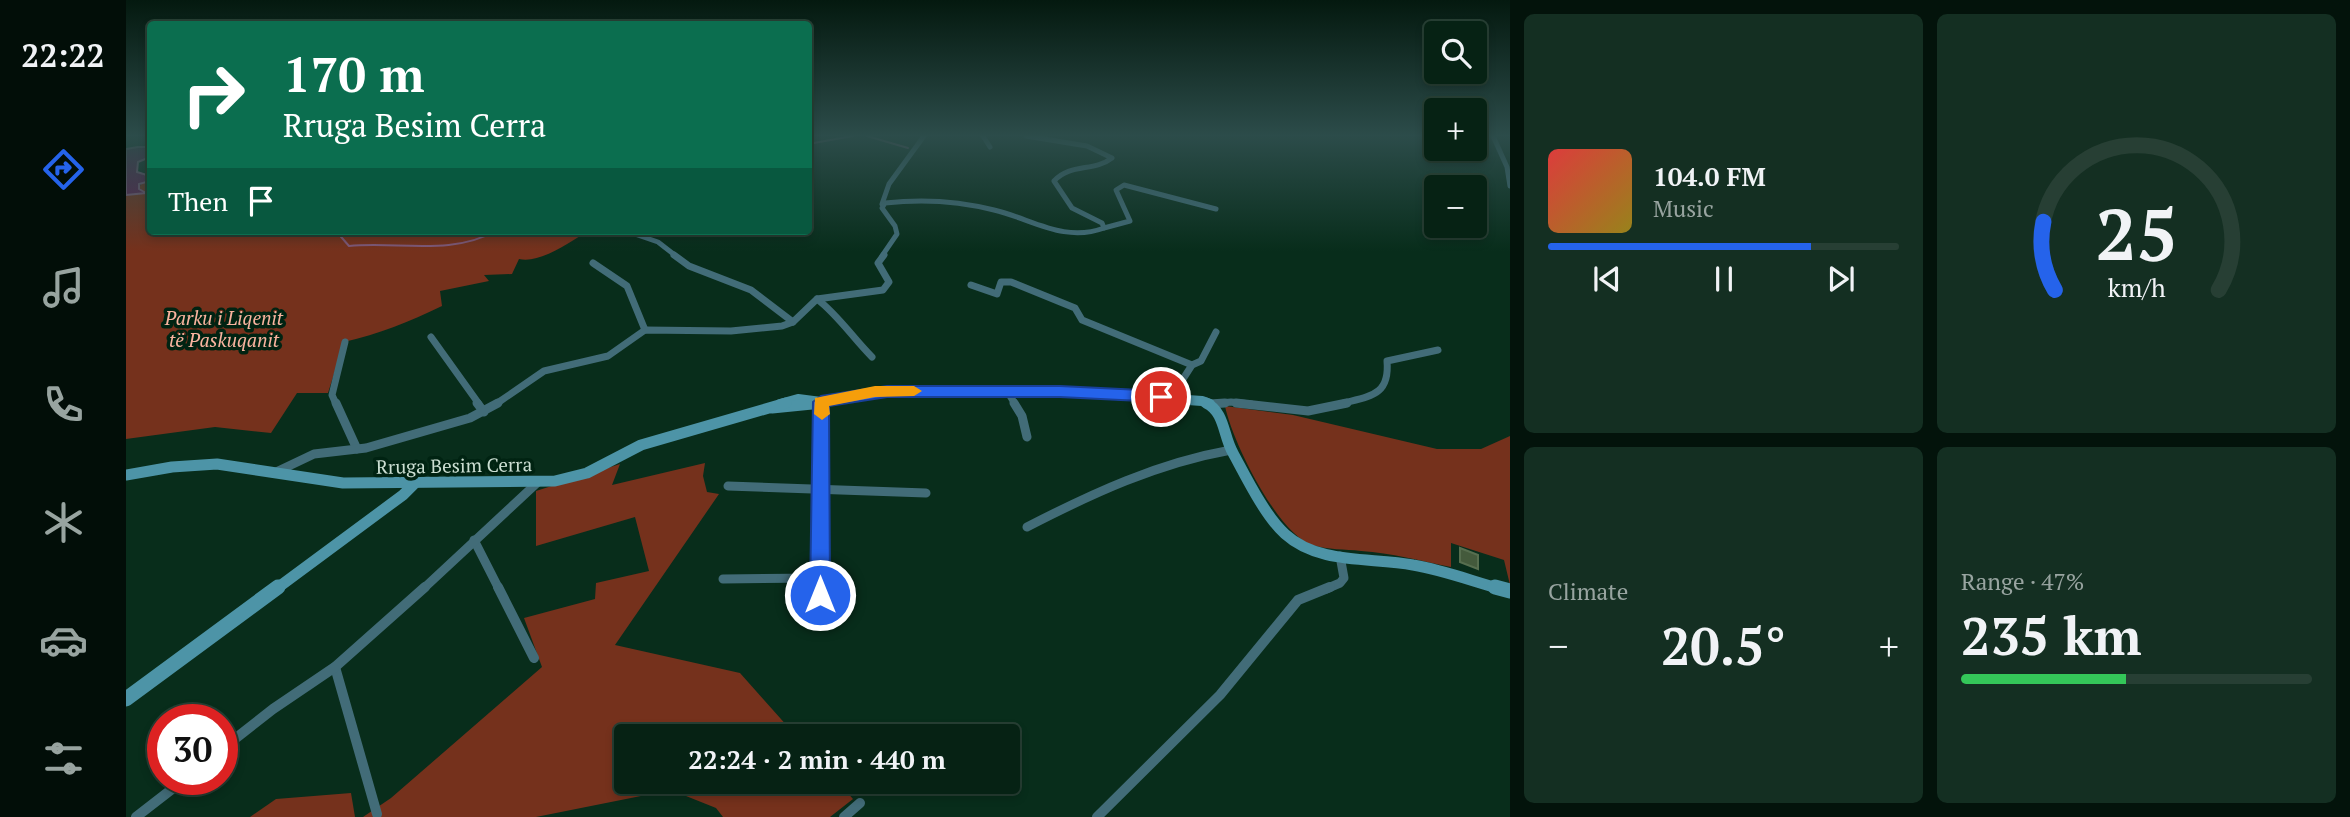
<!DOCTYPE html>
<html lang="en">
<head>
<meta charset="utf-8">
<style>
	:root { --surface:#062214; --page:#142f22; --text:#f1f3f6; --muted:#98a4a0; --line:#273f34; --accent:#2563eb }
	body { margin:0; font-family:"PT Serif",serif; background:var(--page); color:var(--text); height:100vh; display:flex; flex-direction:column; font-size:26px; white-space:nowrap }
	* { box-sizing:border-box; margin:0 }
	p { font-size:23px; color:var(--muted) }
	.icon { flex:none; width:38px; height:38px; fill:none; stroke:currentColor; stroke-width:2; stroke-linecap:round; stroke-linejoin:round }
	.map { position:relative; flex:1; overflow:hidden }
	.details { display:flex; flex-direction:column; gap:14px; padding:14px; background:#03130b; width:840px }
	.details>* { flex:none }
	.banner { position:absolute; left:21px; top:21px; width:665px; height:214px; border-radius:7px; box-shadow:0 4px 10px #0003,0 0 0 2px var(--line); background:#0b6e4f; color:#fff; overflow:hidden }
	.buttons { position:absolute; left:1298px; top:21px; display:grid; gap:14px }
	.buttons a { display:grid; place-items:center; width:63px; height:63px; border-radius:7px; background:var(--surface); box-shadow:0 4px 10px #0003,0 0 0 2px var(--line); font-size:35px }
	.speed { position:absolute; left:21px; top:704px; display:flex; gap:14px; font-size:35px; font-weight:700; text-align:center }
	.speed>* { display:grid; place-content:center; width:91px; height:91px; border-radius:50%; background:var(--surface); box-shadow:0 4px 10px #0003,0 0 0 2px var(--line); line-height:1 }
	.speed .limit { border:10px solid #d22; background:#fff; color:#111 }
	.pin { position:absolute; display:grid; place-items:center; width:60px; height:60px; color:#fff; margin:-30px; border:4px solid #fff; border-radius:50%; box-shadow:0 2px 7px #0007 }
	.me { position:absolute; width:77px; margin:-38px; rotate:0deg; stroke-linejoin:round; filter:drop-shadow(0 0 5px #0008) }
	.turn { display:flex; align-items:center; gap:24px; height:147px; padding:0 21px; font-size:32px }
	.turn .icon { width:91px; height:91px; stroke-width:2.5 }
	.turn b { display:block; font-size:49px; line-height:60px }
	.then { display:flex; align-items:center; height:66px; padding:0 21px; background:#0003; gap:14px; font-size:26px }
	.big { font-size:52px; font-weight:800; line-height:1.1 }
	.details .tile { flex:1; display:flex; flex-direction:column; justify-content:center; gap:10px; min-width:0; padding:0 24px; border-radius:10px; background:var(--page) }
	.details .dial { align-items:center; gap:0 }
	.dial svg { height:182px; overflow:visible; fill:none; stroke:var(--line); stroke-width:7; stroke-linecap:round; text-anchor:middle }
	.dial text { fill:var(--text); stroke:none }
	.song { display:flex; align-items:center; gap:21px }
	.cover { width:84px; height:84px; border-radius:10px; background:linear-gradient(135deg,hsl(0 70% 55%),hsl(50 70% 35%)) }
	.played { height:7px; border-radius:4px; background:linear-gradient(90deg,var(--accent) 75%,var(--line) 75%) }
	.keys { display:flex; justify-content:space-around; direction:ltr }
	.heat { display:flex; justify-content:space-between; align-items:center; font-size:38px; direction:ltr }
	.charge { height:10px; border-radius:5px; background:linear-gradient(90deg,#34c759 47%,var(--line) 0) }
	.details .tiles { flex:1; display:grid; gap:14px; grid-template-columns:repeat(2,1fr) }
	.trip { position:absolute; left:488px; top:724px; width:406px; height:70px; border-radius:7px; background:var(--surface); box-shadow:0 4px 10px #0003,0 0 0 2px var(--line); font-weight:800; line-height:70px; text-align:center }
	main { display:flex; flex:1; min-height:0 }
	.dock { display:flex; flex-direction:column; width:126px; justify-content:space-around; align-items:center; background:#020e08; color:var(--muted) }
	.dock .icon { width:49px; height:49px }
	.dock .active { color:var(--accent) }
	.dock b { font-size:32px; color:var(--text) }
	.map>svg:first-child { display:block }
	.green { fill:#75311c }
	.water { fill:#5f1f50; stroke:#7f5877; stroke-width:2 }
	.lines { fill:none; stroke-linecap:round; stroke-linejoin:round }
	.stream { stroke:#7f5877; stroke-width:2 }
	.building { fill:#445a3c; stroke:#576e4f; stroke-width:2 }
	.street-far3 { stroke:#426c78; stroke-width:5 }
	.street-far2 { stroke:#426c78; stroke-width:7 }
	.street-far1 { stroke:#426c78; stroke-width:9 }
	.street { stroke:#426c78; stroke-width:10 }
	.secondary-far2 { stroke:#4d94a7; stroke-width:10 }
	.secondary-far1 { stroke:#4d94a7; stroke-width:11 }
	.secondary { stroke:#4d94a7; stroke-width:15 }
	.route { fill:#2563eb; stroke:#184099; stroke-width:2 }
	.slow { fill:#f59e0b }
	.labels { text-anchor:middle; dominant-baseline:central; stroke-width:7; stroke-linejoin:round; paint-order:stroke }
	.park-label { font-size:19px; font-style:italic; fill:#f9b49f; stroke:#002312 }
	.street-label { font-size:19px; fill:#cbded2; stroke:#002312 }
</style>
</head>
<body>
<main>
<nav class="dock">
<b>22:22</b>
<svg class="icon active" aria-label="directions" viewBox="0 0 24 24"><path d="M12 3l9 9-9 9-9-9zM9 14v-3h6M13 9l2 2-2 2"/></svg>
<svg class="icon" aria-label="music" viewBox="0 0 24 24"><path d="M9 18V5l10-2v13"/><circle cx="6" cy="18" r="3"/><circle cx="16" cy="16" r="3"/></svg>
<svg class="icon" aria-label="phone" viewBox="0 0 24 24"><path d="M5 4h4l2 5-3 2q2 4 5 5l2-3 5 2v4C11 20 4 13 5 4z"/></svg>
<svg class="icon" aria-label="climate" viewBox="0 0 24 24"><path d="M12 3v18M4 7l16 10M4 17L20 7"/></svg>
<svg class="icon" aria-label="car" viewBox="0 0 24 24"><path d="M5 17H2v-5l4-1 3-4h7l3 4 3 1v5h-3M9 17h6M6 11h13"/><circle cx="7" cy="17" r="2"/><circle cx="17" cy="17" r="2"/></svg>
<svg class="icon" aria-label="filters" viewBox="0 0 24 24"><path d="M4 7h16M4 17h16"/><circle cx="9" cy="7" r="2"/><circle cx="15" cy="17" r="2"/></svg>
</nav>
<div class="map">
<svg width="1384" height="817" viewBox="0 0 1384 817">
	<rect width="100%" height="100%" fill="#082d1b"/>
	<g class="green">
		<path d="M18,181H24V231H463C444,241 415,264 393,259L386,274L358,275L363,281L314,291L316,306C283,322 253,334 218,342L202,393H171L145,433L89,427L0,439V195L17,193L12,188Z"/>
		<path d="M1099,406L1167,415L1311,449H1355L1384,436V585L1378,560L1325,543V567C1295,561 1265,553 1235,551C1219,549 1202,550 1186,545C1151,533 1106,441 1099,406Z"/>
		<polygon points="579,463 577,476 581,492 593,494 489,645 614,673 671,737 500,737 500,782 712,782 727,799 704,817 597,817 590,808 545,790 410,817 237,817 265,798 416,667 398,618 469,599 470,583 523,571 509,517 410,546 410,491 494,464 486,485"/>
		<polygon points="225,793 229,817 124,817 150,799"/>
	</g>
	<polygon class="water" points="12,147 24,147 24,157 12,162 11,172 24,176 24,181 13,184 13,189 20,193 0,195 0,149"/>
	<g class="lines">
		<g class="stream">
			<polyline points="741,136 782,148"/>
			<polyline points="682,144 727,136"/>
			<path d="M210,231L223,246C269,241 327,256 369,231"/>
		</g>
	</g>
	<polygon class="building" points="1334,548 1352,555 1352,569 1334,562"/>
	<g class="lines">
		<g class="street-far3">
			<polyline points="857,136 864,147"/>
			<polyline points="1367,136 1381,167 1384,186"/>
			<polyline points="756,204 763,184 798,136"/>
			<polyline points="978,228 1004,221 990,190 998,185 1090,209"/>
			<polyline points="500,231 532,242 550,256"/>
			<path d="M756,256L771,234L769,226L756,208L759,203C794,199 833,201 868,210C906,219 938,243 978,228L976,223L946,208L928,181C944,163 968,172 986,158L961,146L900,136"/>
		</g>
		<g class="street-far2">
			<polyline points="548,255 563,266 625,290 667,322"/>
			<polyline points="467,263 501,286 519,330"/>
			<polyline points="845,285 871,294 875,282 885,282 949,308 956,320 1066,365"/>
			<path d="M691,299C712,315 727,338 746,357"/>
			<polyline points="305,337 353,404"/>
			<polyline points="881,391 889,404"/>
			<polyline points="1053,398 1057,379 1066,365 1075,361 1090,332"/>
			<polyline points="210,404 206,395 219,342"/>
			<polyline points="370,404 418,371 482,356 519,330 605,331 656,326 667,322 691,299 757,290 763,282 752,263 758,255"/>
			<polyline points="1084,404 1105,402 1125,404"/>
			<path d="M1214,404C1244,396 1264,396 1261,361L1312,350"/>
		</g>
		<g class="street-far1">
			<polyline points="210,403 231,449"/>
			<polyline points="351,403 358,412"/>
			<polyline points="888,403 896,416 901,437"/>
			<polyline points="1110,403 1182,411 1221,403"/>
			<polyline points="1084,404 1099,403"/>
			<polyline points="148,473 188,454 240,448 344,418 372,403"/>
			<polyline points="602,486 800,493"/>
			<path d="M901,527C967,493 1032,463 1105,450"/>
			<polyline points="348,540 373,589"/>
			<polyline points="597,579 694,578"/>
			<polyline points="297,589 412,482"/>
			<polyline points="694,589 695,403"/>
			<polyline points="1200,589 1214,583 1218,578 1214,556"/>
		</g>
		<g class="street">
			<polyline points="372,587 408,658"/>
			<polyline points="694,595 694,587"/>
			<polyline points="209,667 251,814"/>
			<polyline points="96,749 147,709 209,667 299,587"/>
			<polyline points="10,817 59,779"/>
			<polyline points="718,817 734,803"/>
			<polyline points="971,817 1094,695 1172,600 1204,587"/>
		</g>
		<g class="secondary-far2">
			<polyline points="654,404 672,399 695,402"/>
			<polyline points="687,404 761,391 934,391 1076,401 1084,404"/>
		</g>
		<g class="secondary-far1">
			<path d="M1080,403C1099,412 1097,436 1107,453C1120,477 1139,516 1159,534C1193,565 1245,557 1287,565C1317,570 1346,581 1375,589"/>
			<polyline points="646,408 696,403"/>
			<polyline points="0,475 46,467 91,464 217,483 429,481 461,473 515,445 660,403"/>
			<polyline points="150,589 277,495 289,483"/>
		</g>
		<g class="secondary">
			<polyline points="1369,587 1384,591"/>
			<polyline points="0,699 152,587"/>
		</g>
	</g>
	<linearGradient id="sky" x2="0" y2="1"><stop stop-color="#04190f"/><stop offset="0.54" stop-color="#2c4c4a"/><stop offset="1" stop-color="#2c4c4a" stop-opacity="0"/></linearGradient>
	<rect width="1384" height="251" fill="url(#sky)"/>
	<polygon class="route" points="761,386 934,386 1035,391 1042,397 1035,402 934,397 761,397 703,406 704,595 701,602 694,604 687,602 684,595 687,402 695,396"/>
	<polygon class="slow" points="749,386 788,386 796,391 788,396 749,397 703,406 704,414 696,420 688,414 689,398"/>
	<g class="labels">
		<g class="park-label">
			<text x="98" y="317">Parku i Liqenit<tspan x="98" dy="22">të Paskuqanit</tspan></text>
		</g>
		<g class="street-label">
			<text transform="translate(328 465) rotate(-1)">Rruga Besim Cerra</text>
		</g>
	</g>
</svg>
<div class="buttons">
<a><svg class="icon" aria-label="search" viewBox="0 0 24 24"><circle cx="10" cy="10" r="6"/><path d="M15 15l6 6"/></svg></a>
<a>+</a>
<a>−</a>
</div>
<div class="speed"><div class="limit">30</div></div>
<div class="pin" style="left:1035px;top:397px;background:#d93025"><svg class="icon" aria-label="arrive" viewBox="0 0 24 24"><path d="M6 21V4h12l-3 4 3 4H6"/></svg></div>
<svg class="me" style="left:694px;top:595px" viewBox="-20 -20 40 40"><circle r="17" fill="#2563eb" stroke="#fff" stroke-width="3"/><path d="M0-11L8 9 0 5-8 9z" fill="#fff"/></svg>
<div class="trip">22:24 · 2 min · 440 m</div>
<div class="banner">
<div class="turn"><svg class="icon" aria-label="right" viewBox="0 0 24 24"><path d="M7 20v-9h11M14 6l5 5-5 5"/></svg><div><b>170 m</b>Rruga Besim Cerra</div></div>
<div class="then">Then<svg class="icon" aria-label="arrive" viewBox="0 0 24 24"><path d="M6 21V4h12l-3 4 3 4H6"/></svg></div>
</div>
</div>
<section class="details">
<div class="tiles">
<div class="tile">
<div class="song"><i class="cover"></i><div><b>104.0 FM</b><p>Music</p></div></div>
<div class="played"></div>
<div class="keys"><svg class="icon" aria-label="previous" viewBox="0 0 24 24"><path d="M18 5L8 12l10 7zM5 5v14"/></svg><svg class="icon" aria-label="pause" viewBox="0 0 24 24"><path d="M8 5v14M16 5v14"/></svg><svg class="icon" aria-label="next" viewBox="0 0 24 24"><path d="M6 5l10 7-10 7zM19 5v14"/></svg></div>
</div>
<div class="tile dial"><svg viewBox="0 0 100 80">
<path d="M14 69A42 42 0 1 1 86 69"/>
<path d="M14 69A42 42 0 0 1 9 39" stroke="#2563eb"/>
<text x="50" y="56" font-size="32" font-weight="700">25</text>
<text x="50" y="72" font-size="11">km/h</text>
</svg></div>
<div class="tile"><p>Climate</p>
<div class="heat"><a>−</a><b class="big">20.5°</b><a>+</a></div>
</div>
<div class="tile"><p>Range · 47%</p><b class="big">235 km</b><div class="charge"></div></div>
</div>
</section>
</main>
</body>
</html>
